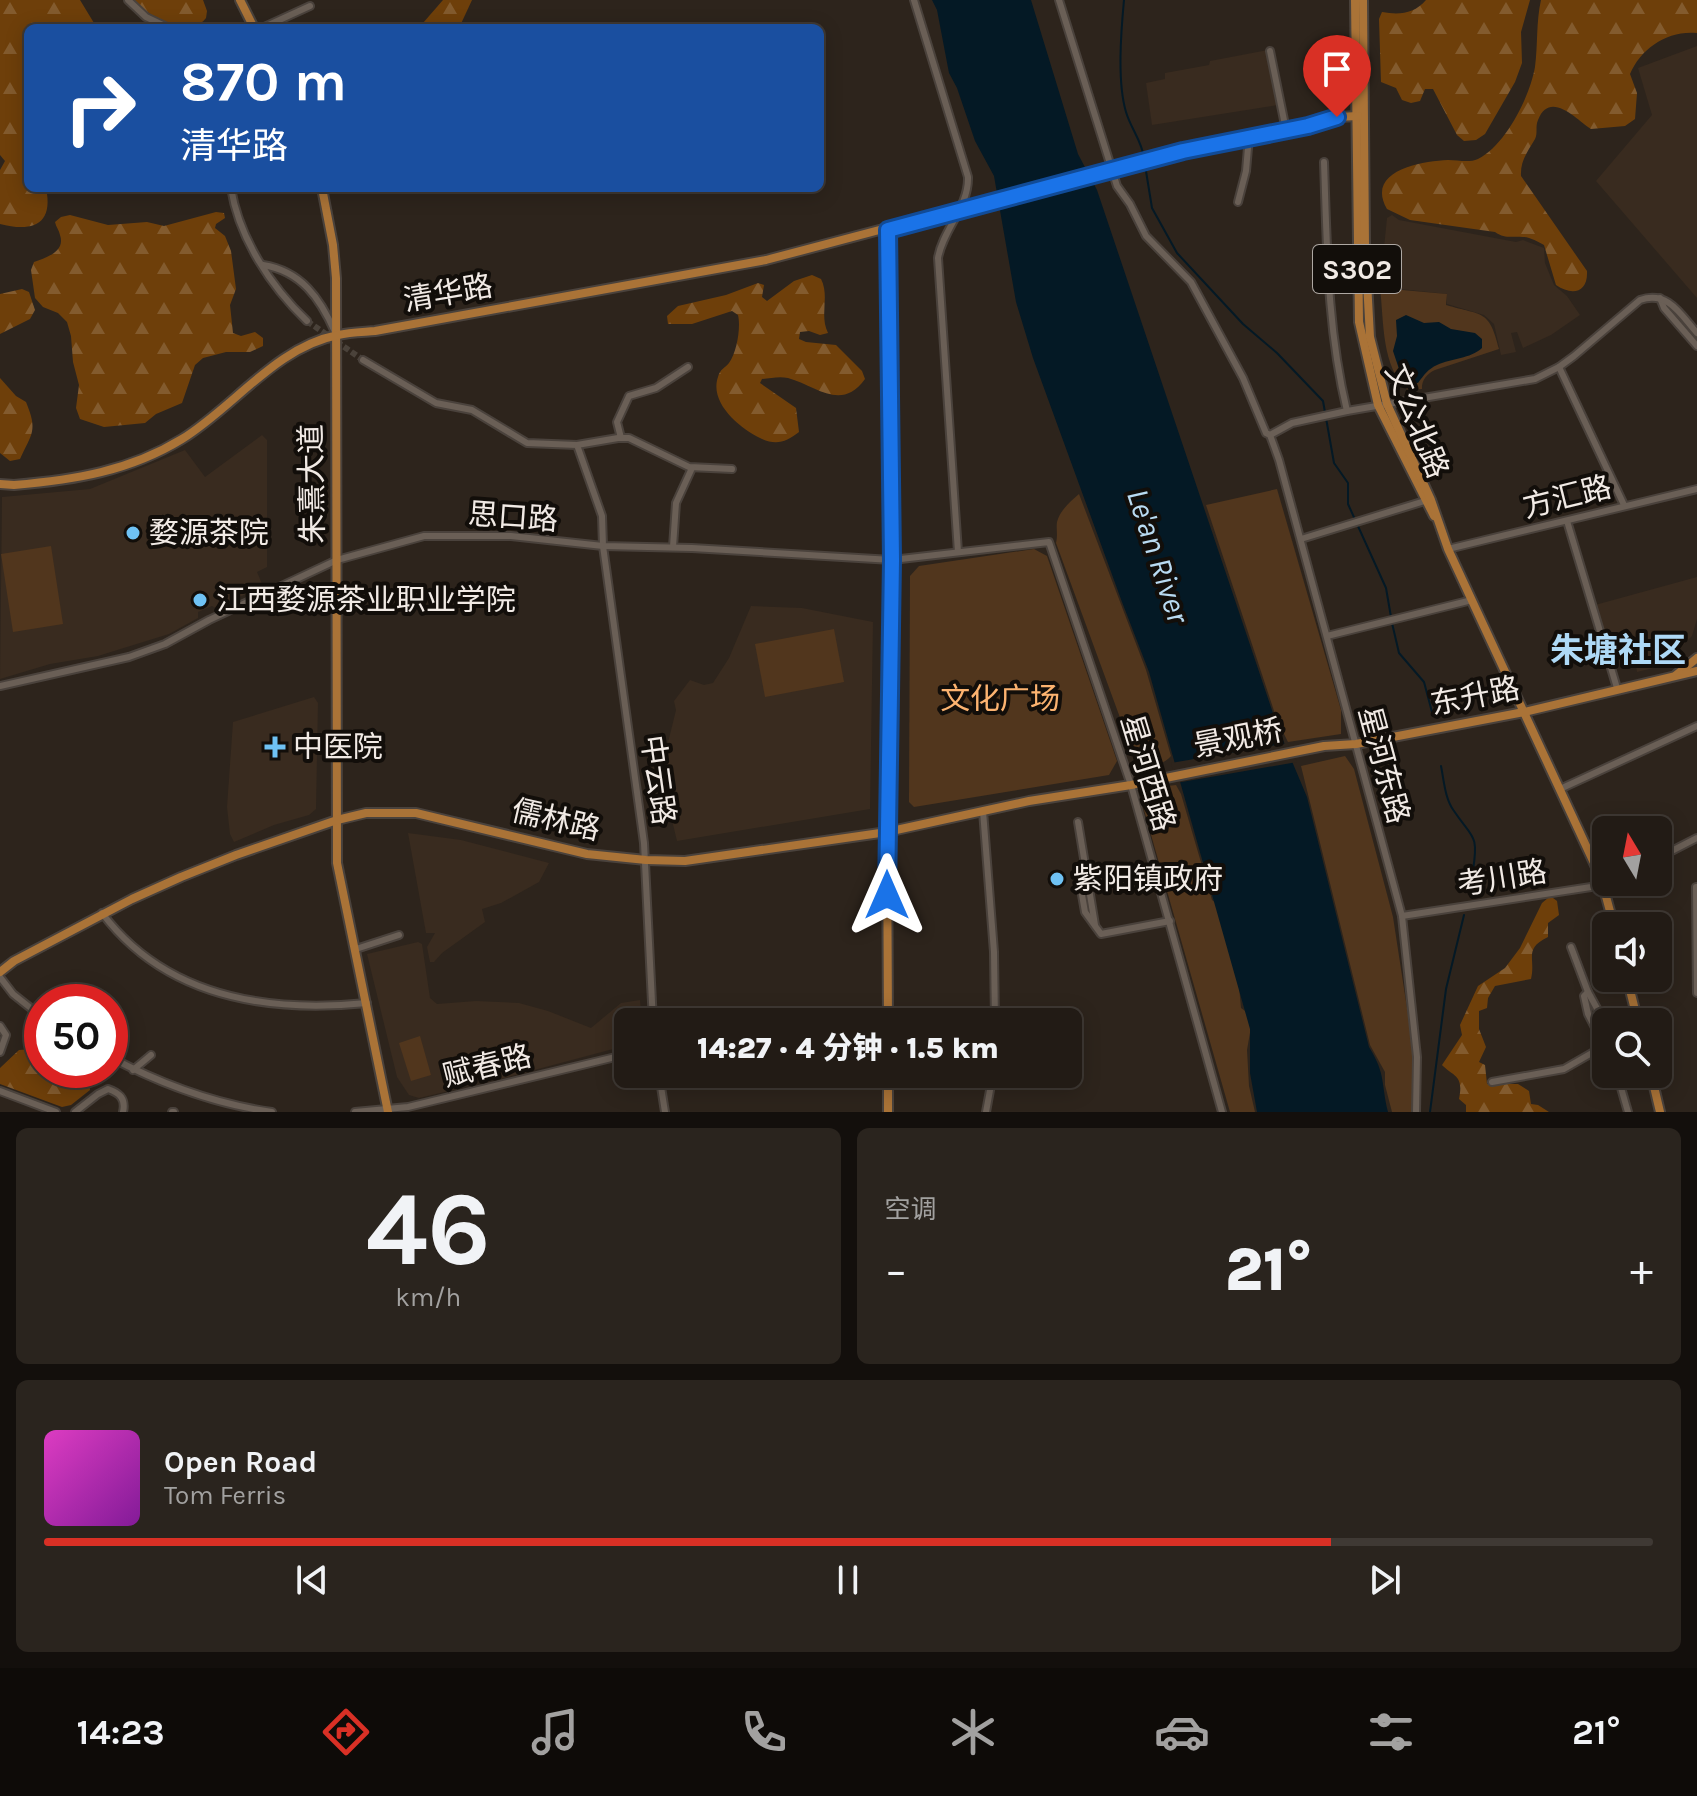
<!DOCTYPE html>
<html lang="zh">
<head>
<meta charset="utf-8">
<style>
	:root { --surface:#221b15; --page:#2a241e; --text:#f1f3f6; --muted:#a2a1a0; --line:#3f3934; --accent:#d93025 }
	body { margin:0; font-family:Karla,"Noto Sans SC",sans-serif; background:var(--page); color:var(--text); height:100vh; display:flex; flex-direction:column; font-size:30px; white-space:nowrap }
	* { box-sizing:border-box; margin:0 }
	p { font-size:26px; color:var(--muted) }
	.icon { flex:none; width:44px; height:44px; fill:none; stroke:currentColor; stroke-width:2; stroke-linecap:round; stroke-linejoin:round }
	.map { position:relative; height:1112px; overflow:hidden }
	.details { display:flex; flex-direction:column; gap:16px; padding:16px; background:#130f0c; flex:1 }
	.details>* { flex:none }
	.guide { position:absolute; left:24px; top:24px; width:800px; height:168px; border-radius:12px; box-shadow:0 4px 20px #0003,0 0 0 2px var(--line); background:#1a4fa0; color:#fff; overflow:hidden }
	.needle { width:52px; rotate:350deg }
	.controls { position:absolute; left:1592px; top:816px; display:grid; gap:16px }
	.controls a { display:grid; place-items:center; width:80px; height:80px; border-radius:12px; background:var(--surface); box-shadow:0 4px 20px #0003,0 0 0 2px var(--line); font-size:40px }
	.speed { position:absolute; left:24px; top:984px; display:flex; gap:16px; font-size:40px; font-weight:700; text-align:center }
	.speed>* { display:grid; place-content:center; width:104px; height:104px; border-radius:50%; background:var(--surface); box-shadow:0 4px 20px #0003,0 0 0 2px var(--line); line-height:1 }
	.speed .limit { border:12px solid #d22; background:#fff; color:#111 }
	.pin { position:absolute; display:grid; place-items:center; width:68px; height:68px; color:#fff; margin:-82px -34px; border-radius:50% 50% 50% 0; rotate:-45deg; box-shadow:0 0 8px #0007 }
	.pin .icon { rotate:45deg }
	.me { position:absolute; width:88px; margin:-44px; rotate:0deg; stroke-linejoin:round; filter:drop-shadow(0 0 6px #0008) }
	.turn { display:flex; align-items:center; gap:28px; height:168px; padding:0 24px; font-size:36px }
	.turn .icon { width:104px; height:104px; stroke-width:2.5 }
	.turn b { display:block; font-size:56px; line-height:68px }
	.big { font-size:60px; font-weight:800; line-height:1.1 }
	.details .tile { flex:1; display:flex; flex-direction:column; justify-content:center; gap:12px; min-width:0; padding:0 28px; border-radius:12px; background:var(--page) }
	.details .dial { align-items:center; gap:0 }
	.dial b { font-size:104px; line-height:1 }
	.song { display:flex; align-items:center; gap:24px }
	.cover { width:96px; height:96px; border-radius:12px; background:linear-gradient(135deg,hsl(310 70% 55%),hsl(290 70% 35%)) }
	.played { height:8px; border-radius:4px; background:linear-gradient(90deg,var(--accent) 80%,var(--line) 80%) }
	.keys { display:flex; justify-content:space-around; direction:ltr }
	.heat { display:flex; justify-content:space-between; align-items:center; font-size:44px; direction:ltr }
	.details .tiles { flex:1; display:grid; gap:16px; grid-template-columns:1fr 1fr }
	.tile:last-child { grid-column:span 2 }
	.trip { position:absolute; left:614px; top:1008px; width:468px; height:80px; border-radius:12px; background:var(--surface); box-shadow:0 4px 20px #0003,0 0 0 2px var(--line); font-weight:800; line-height:80px; text-align:center }
	.menu { display:flex; height:128px; justify-content:space-around; align-items:center; background:#0e0b08; color:var(--muted) }
	.menu .icon { width:56px; height:56px }
	.menu .active { color:var(--accent) }
	.menu b { font-size:36px; color:var(--text) }
	.map>svg:first-child { display:block }
	.built { fill:#392b1f }
	.green { fill:#51361d }
	.forest { fill:url(#forest-firs) }
	.water { fill:#041925 }
	.pier { fill:#2d241c }
	.lines { fill:none; stroke-linecap:round; stroke-linejoin:round }
	.stream { stroke:#041925; stroke-width:2 }
	.minor-tunnel { stroke:#4a423a; stroke-width:6; stroke-dasharray:6 3; stroke-linecap:butt }
	.minor-casing { stroke:#4a423c; stroke-width:10 }
	.major-casing { stroke:#4a423c; stroke-width:12 }
	.minor { stroke:#6a5f56; stroke-width:6 }
	.major { stroke:#aa7337; stroke-width:8 }
	.major-bridge-casing { stroke:#4a423c; stroke-width:12; stroke-linecap:butt }
	.major-bridge { stroke:#aa7337; stroke-width:8 }
	.route-casing { stroke:#114b97; stroke-width:20 }
	.route { stroke:#1a73e8; stroke-width:14 }
	.poi-dot { fill:#6fc2f4; stroke:#120e0a; stroke-width:3 }
	.labels { text-anchor:middle; dominant-baseline:central; stroke-width:8; stroke-linejoin:round; paint-order:stroke }
	.shield { fill:#120e0a; stroke:#aea8a3; stroke-width:2 }
	.shield-label { font-size:28px; font-weight:bold; fill:#f1eae5 }
	.street-label { font-size:30px; fill:#f1eae5; stroke:#120e0a }
	.poi-label { font-size:30px; fill:#f1eae5; stroke:#120e0a; text-anchor:start }
	.park-label { font-size:30px; fill:#fcb370; stroke:#120e0a }
	.water-label { font-size:32px; font-style:italic; fill:#b9dbf2; stroke:#120e0a }
	.quarter-label { font-size:34px; font-weight:bold; fill:#aed9f6; stroke:#120e0a }
</style>
</head>
<body>
<div class="map">
<svg width="1697" height="1112" viewBox="0 0 1697 1112">
	<defs>
		<pattern id="forest-firs" width="22" height="20" patternUnits="userSpaceOnUse" patternTransform="scale(2)"><rect width="22" height="20" fill="#6e3f0a"/><path d="M5 1l3.5 6h-7zM16 11l3.5 6h-7z" fill="#835b2e"/></pattern>
	</defs>
	<rect width="100%" height="100%" fill="#2d241c"/>
	<g class="built">
		<polygon points="1697,46 1697,298 1596,181 1652,115 1638,68"/>
		<polygon points="1268,50 1278,105 1152,125 1146,83 1165,79 1165,73 1209,65 1210,61"/>
		<polygon points="1392,215 1399,220 1516,242 1523,240 1544,248 1545,263 1554,285 1567,296 1580,315 1551,335 1523,348 1517,332 1511,333 1516,352 1501,355 1494,324 1484,315 1447,304 1447,294 1380,287 1387,218"/>
		<polygon points="262,435 267,440 267,567 257,572 263,586 216,608 212,606 198,612 198,618 169,634 98,656 50,664 0,679 2,497 90,489 185,450 205,477"/>
		<polygon points="1697,577 1697,619 1692,636 1676,652 1678,662 1637,672 1633,649 1624,650 1622,638 1606,641 1595,605"/>
		<polygon points="751,606 802,608 873,622 870,809 677,841 669,808 671,783 665,755 676,710 674,701 690,680 704,685 713,683 729,658"/>
		<polygon points="314,697 318,703 316,809 309,815 274,825 234,842 230,834 227,807 233,722"/>
		<polygon points="408,833 461,840 549,863 539,882 501,903 482,909 485,922 442,953 434,962 430,962 427,947 435,933 426,933"/>
		<polygon points="418,942 422,944 430,998 437,1004 476,1001 519,1003 548,1011 591,1028 621,1003 640,1000 642,1022 628,1022 628,1045 497,1080 480,1074 463,1078 453,1090 419,1098 409,1095 397,1077 367,954"/>
	</g>
	<g class="green">
		<path d="M1380,288L1447,294L1446,305C1483,316 1489,309 1499,349L1435,370C1428,373 1421,380 1422,389L1408,390C1381,368 1384,320 1380,288Z"/>
		<polygon points="1277,489 1341,710 1341,734 1288,742 1277,720 1206,505"/>
		<path d="M1079,494L1146,670L1171,756C1164,765 1148,768 1137,764L1056,543C1058,535 1056,529 1057,522C1060,510 1071,501 1079,494Z"/>
		<polygon points="51,546 63,624 13,632 1,554"/>
		<polygon points="1034,549 1047,556 1117,761 1109,775 914,807 909,802 910,576 919,566"/>
		<polygon points="834,629 844,682 765,697 755,644"/>
		<polygon points="1345,756 1354,769 1393,917 1413,1047 1412,1112 1392,1112 1385,1085 1385,1072 1370,1045 1301,766"/>
		<polygon points="1176,785 1181,794 1212,900 1221,907 1238,975 1241,1008 1248,1013 1251,1027 1247,1050 1249,1086 1255,1112 1230,1112 1140,796 1143,789"/>
		<polygon points="420,1036 431,1075 411,1081 399,1043"/>
	</g>
	<g class="forest">
		<path d="M0,0H80L97,28H28V188H46C54,226 31,232 0,224V170L5,161L0,155Z"/>
		<path d="M133,0H203L207,11L206,18C187,42 150,16 133,0Z"/>
		<polygon points="443,0 472,0 459,28 422,28 423,23"/>
		<path d="M1426,0H1530L1521,32L1522,63L1515,82L1485,134L1476,140L1464,141L1457,135L1433,89H1425L1420,101L1411,103L1402,100L1396,88L1381,82L1379,19L1382,12C1399,15 1414,14 1426,0Z"/>
		<path d="M1541,0H1697V33C1668,30 1641,48 1630,74L1637,93L1635,119L1625,126L1591,129C1578,121 1550,89 1538,120C1535,127 1538,133 1535,139C1528,151 1520,161 1521,176L1587,271C1588,293 1572,296 1556,285L1544,245C1538,242 1530,237 1523,237C1511,236 1505,239 1495,232L1410,220L1387,209C1365,171 1421,161 1448,160C1458,160 1469,163 1478,159C1506,145 1530,96 1535,67C1538,45 1536,22 1541,0Z"/>
		<path d="M216,212L224,213L225,218L216,224L215,228L225,236L231,251L236,289L230,305L233,333L241,336L255,332L263,338V346L250,352H226L203,358L195,365L182,403L156,414L145,423L104,427L80,419L76,408L79,385L73,362L71,336L67,322L58,313L43,307L35,298L31,270L34,262C45,258 66,252 60,235C59,230 56,227 55,222L61,217L70,215L108,225L147,222L164,226Z"/>
		<path d="M812,275L821,279C830,297 819,315 828,333L820,335L809,331L800,332L799,339L806,342L836,345L862,371L865,379C841,412 817,386 788,378C780,376 771,378 762,379L760,383L796,408L799,432C786,442 776,446 760,438C740,428 709,403 718,377C720,369 725,368 729,363C737,352 741,327 738,315L732,311L692,324H668L667,316L678,306L726,295L758,283L764,285L762,297L767,301L794,281Z"/>
		<polygon points="22,289 29,292 35,310 30,319 0,334 0,294"/>
		<path d="M0,378L16,396L26,402C38,431 32,433 20,459L10,461L0,453Z"/>
		<path d="M1548,898H1553L1557,901L1559,915L1548,923V937C1523,949 1536,958 1531,979L1495,986L1488,998L1487,1008L1479,1011V1029L1486,1047L1479,1062L1485,1065L1487,1084H1518L1529,1091L1531,1104L1538,1105L1549,1112H1466V1105L1459,1099C1464,1075 1454,1077 1442,1065L1462,1035L1460,1025L1478,986L1505,968L1520,948L1542,903Z"/>
		<polygon points="32,1049 42,1055 42,1070 81,1070 88,1077 90,1090 71,1105 62,1107 0,1084 0,1068 19,1050"/>
	</g>
	<g class="water">
		<path d="M932,0H1031L1078,154L1097,190L1278,728L1307,797L1369,1047C1386,1074 1381,1084 1388,1112H1257L1250,1073V1029L1149,672L1122,602L1033,358L1016,302L994,176L975,141L957,88L949,73L937,10Z"/>
		<path d="M1406,315L1424,323L1439,322L1451,329L1475,333L1482,339V348C1470,359 1452,358 1437,365C1428,369 1424,375 1418,383L1409,382L1401,375L1393,351L1397,336L1396,320Z"/>
	</g>
	<polygon class="pier" points="1288,743 1297,762 1176,783 1171,763"/>
	<g class="lines">
		<g class="stream">
			<path d="M1124,0C1121,32 1117,82 1126,112C1131,129 1142,141 1144,158"/>
			<polyline points="1145,165 1152,208 1177,253 1243,324 1277,353 1323,401 1334,463 1348,483 1348,504 1386,588 1391,617"/>
			<polyline points="1392,623 1399,653 1424,682 1432,712"/>
			<path d="M1441,766C1444,781 1445,799 1454,811C1472,838 1479,833 1473,870"/>
			<polyline points="1430,1112 1446,989 1464,915"/>
		</g>
		<polyline class="minor-tunnel" points="307,321 363,360"/>
		<defs>
			<g id="minor">
				<polyline points="128,0 146,17 169,28"/>
				<path d="M914,0L968,177C969,207 943,229 938,258L958,552"/>
				<polyline points="1059,0 1117,186 1130,204 1146,236 1191,282 1243,378 1266,433 1270,435 1279,460 1402,916 1417,1057 1416,1112"/>
				<polyline points="262,28 310,6"/>
				<polyline points="1270,51 1286,130"/>
				<path d="M1324,162C1327,246 1327,328 1347,411"/>
				<path d="M231,188C239,238 271,287 307,321"/>
				<polyline points="1238,202 1246,171 1249,136"/>
				<path d="M263,265C301,271 320,298 335,332"/>
				<polyline points="1660,298 1664,308 1697,346"/>
				<polyline points="363,360 436,403 472,410 527,443 577,445 602,516 603,546 644,843 653,1022"/>
				<polyline points="1559,367 1624,505"/>
				<path d="M1270,435L1292,423L1347,411L1535,379L1559,367L1574,356L1640,300C1668,290 1681,315 1697,333"/>
				<polyline points="621,438 617,422 629,396 656,388 688,367"/>
				<polyline points="577,445 618,438 629,438 689,467 732,469"/>
				<polyline points="1567,521 1617,688"/>
				<polyline points="1301,539 1428,500"/>
				<polyline points="673,547 676,503 692,468"/>
				<polyline points="1448,549 1697,489"/>
				<polyline points="1327,636 1472,600"/>
				<polyline points="0,686 129,657 165,644 209,620 337,560 424,536 511,536 603,546 692,548 892,560 1049,542 1131,785 1222,1112"/>
				<polyline points="1560,789 1697,726"/>
				<polyline points="983,811 994,952 995,1022"/>
				<polyline points="1078,822 1095,925"/>
				<polyline points="1658,858 1697,838"/>
				<polyline points="1696,887 1697,993"/>
				<polyline points="1082,895 1085,912 1101,934 1170,921"/>
				<path d="M102,913C166,998 267,1013 367,1003"/>
				<polyline points="1402,916 1591,887 1609,882"/>
				<polyline points="1571,947 1588,992 1606,1025"/>
				<polyline points="356,949 399,935"/>
				<polyline points="0,977 13,994 42,1017"/>
				<polyline points="1588,992 1584,996 1588,1014 1606,1049"/>
				<polyline points="1627,1022 1637,1020"/>
				<polyline points="0,1026 6,1035 0,1052"/>
				<path d="M110,1057C161,1084 215,1104 272,1112"/>
				<polyline points="133,1070 151,1055"/>
				<polyline points="659,1074 665,1112"/>
				<polyline points="1617,1074 1628,1112"/>
				<polyline points="1492,1082 1564,1069 1604,1046"/>
				<polyline points="0,1091 56,1112"/>
				<path d="M75,1112L98,1094L108,1089C120,1093 126,1099 123,1112"/>
				<polyline points="172,1112 174,1112"/>
				<polyline points="355,1112 408,1107 628,1054"/>
				<polyline points="986,1112 993,1074"/>
			</g>
			<g id="major">
				<polyline points="240,0 254,28"/>
				<polyline points="1355,0 1359,322 1378,405 1434,516"/>
				<polyline points="1363,0 1365,244 1370,337 1387,404 1431,500 1448,549 1601,878 1614,926"/>
				<polyline points="1183,151 1308,126 1337,117 1358,116"/>
				<polyline points="322,188 333,245 336,278 337,863 388,1112"/>
				<polyline points="888,230 892,560 887,832 888,1022"/>
				<path d="M0,484L14,485C74,480 130,471 182,439C234,407 276,347 338,335C350,332 363,332 375,331L766,260L936,215"/>
				<polyline points="1676,675 1697,658"/>
				<polyline points="0,972 14,961 132,899 181,877 236,855 337,820 366,813 416,813 587,854 646,860 685,861 887,832 1029,801 1131,785 1324,746 1356,744 1524,712 1697,671"/>
				<polyline points="1627,978 1638,1022"/>
				<polyline points="888,1074 888,1112"/>
				<polyline points="1651,1074 1660,1112"/>
			</g>
		</defs>
		<use href="#minor" class="minor-casing"/>
		<use href="#major" class="major-casing"/>
		<use href="#minor" class="minor"/>
		<use href="#major" class="major"/>
		<defs>
			<polyline id="major-bridge" points="936,215 1183,151"/>
		</defs>
		<use href="#major-bridge" class="major-bridge-casing"/>
		<use href="#major-bridge" class="major-bridge"/>
	</g>
	<g class="lines">
		<defs>
			<polyline id="route" points="887,895 892,560 888,230 1183,151 1308,126 1337,117"/>
		</defs>
		<use href="#route" class="route-casing"/>
		<use href="#route" class="route"/>
	</g>
	<g class="poi-dot">
		<circle cx="133" cy="533" r="8"/>
		<circle cx="200" cy="600" r="8"/>
		<path d="M271 735h8v8h8v8h-8v8h-8v-8h-8v-8h8z"/>
		<circle cx="1057" cy="879" r="8"/>
	</g>
	<g class="labels">
		<rect class="shield" x="1313" y="245" width="88" height="48" rx="6"/>
		<g class="shield-label">
			<text x="1357" y="269">S302</text>
		</g>
		<g class="street-label">
			<text transform="translate(448 293) rotate(-10)">清华路</text>
			<text transform="translate(1417 421) rotate(68)">文公北路</text>
			<text transform="translate(312 484) rotate(-91)">朱熹大道</text>
			<text transform="translate(1567 497) rotate(-14)">方汇路</text>
			<text transform="translate(513 517) rotate(4)">思口路</text>
			<text transform="translate(1475 696) rotate(-11)">东升路</text>
			<text transform="translate(1238 738) rotate(-11)">景观桥</text>
			<text transform="translate(1384 765) rotate(75)">星河东路</text>
			<text transform="translate(1148 773) rotate(73)">星河西路</text>
			<text transform="translate(658 780) rotate(82)">中云路</text>
			<text transform="translate(556 820) rotate(13)">儒林路</text>
			<text transform="translate(1502 878) rotate(-9)">考川路</text>
			<text transform="translate(487 1066) rotate(-14)">赋春路</text>
		</g>
		<g class="poi-label">
			<text x="149" y="533">婺源茶院</text>
			<text x="216" y="600">江西婺源茶业职业学院</text>
			<text x="293" y="747">中医院</text>
			<text x="1073" y="879">紫阳镇政府</text>
		</g>
		<g class="park-label">
			<text x="1000" y="699">文化广场</text>
		</g>
		<g class="water-label">
			<text transform="translate(1158 556) rotate(72)">Le'an River</text>
		</g>
		<g class="quarter-label">
			<text x="1618" y="651">朱塘社区</text>
		</g>
	</g>
</svg>
<div class="controls">
<a><svg class="needle" viewBox="-14 -14 28 28"><path d="M0-13l5 13h-10z" fill="#e53935"/><path d="M0 13l5-13h-10z" fill="#a2a1a0"/></svg></a>
<a><svg class="icon" aria-label="sound" viewBox="0 0 24 24"><path d="M4 9h4l5-4v14l-5-4H4zM17 9q2 3 0 6"/></svg></a>
<a><svg class="icon" aria-label="search" viewBox="0 0 24 24"><circle cx="10" cy="10" r="6"/><path d="M15 15l6 6"/></svg></a>
</div>
<div class="speed"><div class="limit">50</div></div>
<div class="pin" style="left:1337px;top:117px;background:#d93025"><svg class="icon" aria-label="arrive" viewBox="0 0 24 24"><path d="M6 21V4h12l-3 4 3 4H6"/></svg></div>
<svg class="me" style="left:887px;top:895px" viewBox="-20 -20 40 40"><path d="M0-17L14 15 0 8-14 15z" fill="#1a73e8" stroke="#fff" stroke-width="4"/></svg>
<div class="trip">14:27 · 4 分钟 · 1.5 km</div>
<div class="guide">
<div class="turn"><svg class="icon" aria-label="right" viewBox="0 0 24 24"><path d="M7 20v-9h11M14 6l5 5-5 5"/></svg><div><b>870 m</b>清华路</div></div>
</div>
</div>
<section class="details">
<div class="tiles">
<div class="tile dial"><b>46</b><p>km/h</p></div>
<div class="tile"><p>空调</p>
<div class="heat"><a>−</a><b class="big">21°</b><a>+</a></div>
</div>
<div class="tile">
<div class="song"><i class="cover"></i><div><b>Open Road</b><p>Tom Ferris</p></div></div>
<div class="played"></div>
<div class="keys"><svg class="icon" aria-label="previous" viewBox="0 0 24 24"><path d="M18 5L8 12l10 7zM5 5v14"/></svg><svg class="icon" aria-label="pause" viewBox="0 0 24 24"><path d="M8 5v14M16 5v14"/></svg><svg class="icon" aria-label="next" viewBox="0 0 24 24"><path d="M6 5l10 7-10 7zM19 5v14"/></svg></div>
</div>
</div>
</section>
<nav class="menu">
<b>14:23</b>
<svg class="icon active" aria-label="directions" viewBox="0 0 24 24"><path d="M12 3l9 9-9 9-9-9zM9 14v-3h6M13 9l2 2-2 2"/></svg>
<svg class="icon" aria-label="music" viewBox="0 0 24 24"><path d="M9 18V5l10-2v13"/><circle cx="6" cy="18" r="3"/><circle cx="16" cy="16" r="3"/></svg>
<svg class="icon" aria-label="phone" viewBox="0 0 24 24"><path d="M5 4h4l2 5-3 2q2 4 5 5l2-3 5 2v4C11 20 4 13 5 4z"/></svg>
<svg class="icon" aria-label="climate" viewBox="0 0 24 24"><path d="M12 3v18M4 7l16 10M4 17L20 7"/></svg>
<svg class="icon" aria-label="car" viewBox="0 0 24 24"><path d="M5 17H2v-5l4-1 3-4h7l3 4 3 1v5h-3M9 17h6M6 11h13"/><circle cx="7" cy="17" r="2"/><circle cx="17" cy="17" r="2"/></svg>
<svg class="icon" aria-label="filters" viewBox="0 0 24 24"><path d="M4 7h16M4 17h16"/><circle cx="9" cy="7" r="2"/><circle cx="15" cy="17" r="2"/></svg>
<b>21°</b>
</nav>
</body>
</html>
